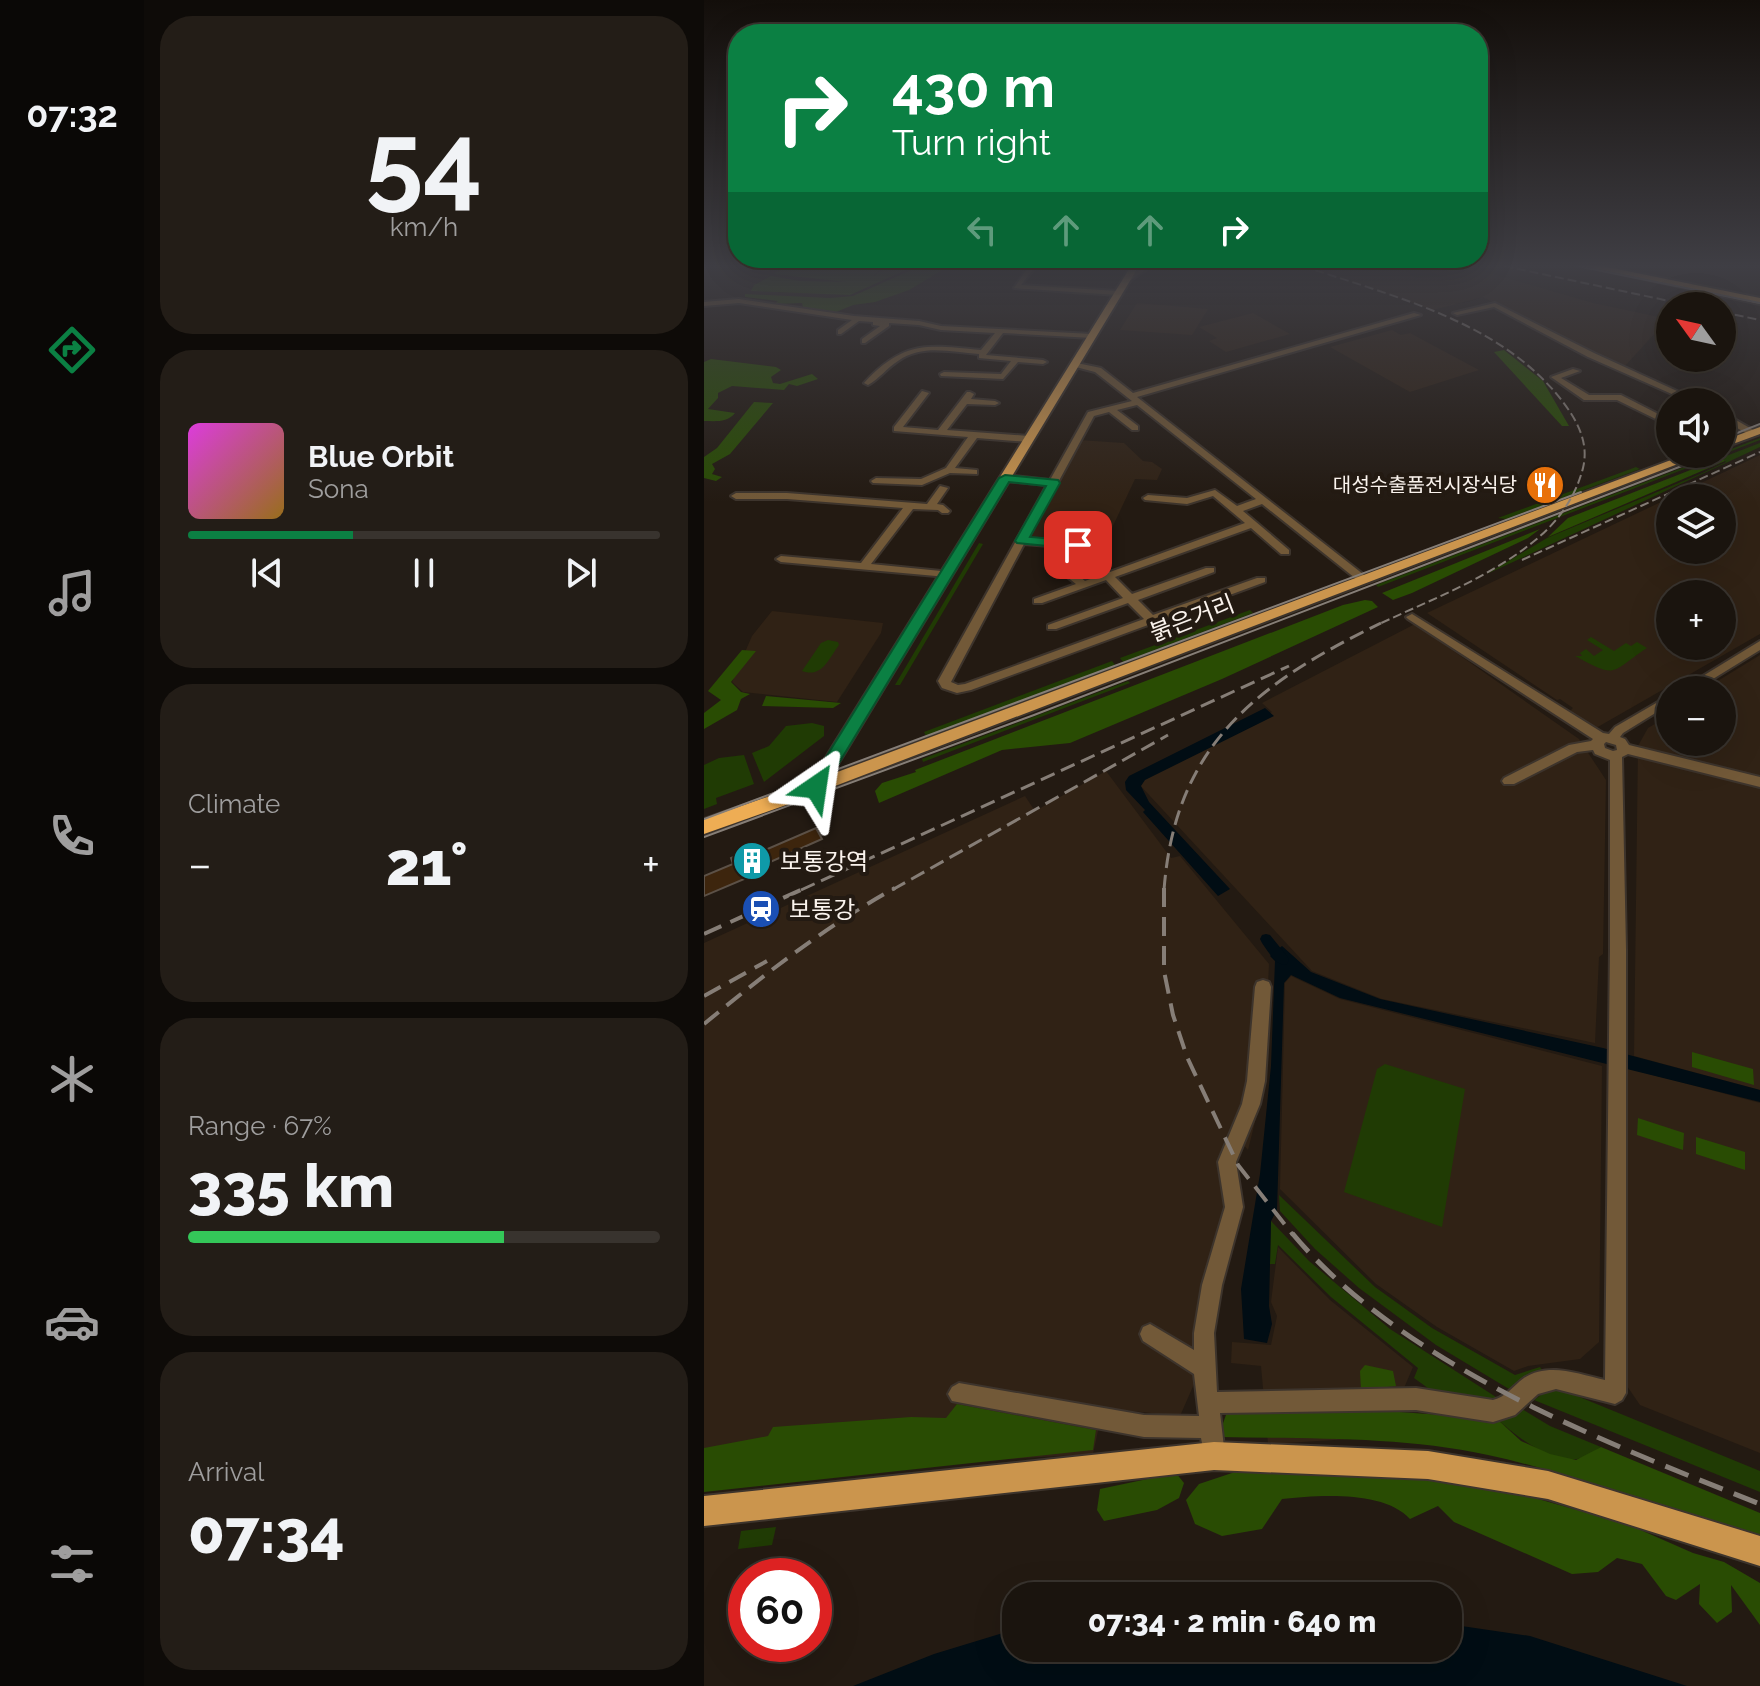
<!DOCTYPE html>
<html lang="en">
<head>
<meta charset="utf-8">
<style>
	:root { --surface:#1a140e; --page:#231d17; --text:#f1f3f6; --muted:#9f9e9e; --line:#38332e; --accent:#0b8043 }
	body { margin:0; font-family:Raleway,"Noto Sans KR",sans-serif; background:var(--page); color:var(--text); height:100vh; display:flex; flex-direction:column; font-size:30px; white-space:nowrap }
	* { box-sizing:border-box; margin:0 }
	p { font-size:26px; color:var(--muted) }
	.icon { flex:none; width:44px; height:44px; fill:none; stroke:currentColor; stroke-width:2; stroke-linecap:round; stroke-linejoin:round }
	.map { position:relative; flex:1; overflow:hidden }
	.drawer { display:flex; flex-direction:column; gap:16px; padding:16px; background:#0e0b08; width:560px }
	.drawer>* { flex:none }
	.top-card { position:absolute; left:24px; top:24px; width:760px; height:244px; border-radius:32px; box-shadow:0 8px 32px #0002,0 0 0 2px var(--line); background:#0b8043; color:#fff; overflow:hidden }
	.needle { width:52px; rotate:303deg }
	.controls { position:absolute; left:952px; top:292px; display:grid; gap:16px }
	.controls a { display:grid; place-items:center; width:80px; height:80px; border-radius:50%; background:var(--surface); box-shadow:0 8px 32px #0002,0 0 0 2px var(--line); font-size:40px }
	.speed { position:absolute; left:24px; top:1558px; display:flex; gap:16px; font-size:40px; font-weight:700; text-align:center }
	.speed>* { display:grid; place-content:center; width:104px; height:104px; border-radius:50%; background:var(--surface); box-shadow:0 8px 32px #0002,0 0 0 2px var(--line); line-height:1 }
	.speed .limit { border:12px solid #d22; background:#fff; color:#111 }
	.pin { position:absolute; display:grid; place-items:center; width:68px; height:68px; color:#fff; margin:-34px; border-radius:16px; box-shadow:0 4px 12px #0006 }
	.me { position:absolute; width:88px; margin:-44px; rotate:32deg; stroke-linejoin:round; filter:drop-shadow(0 0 6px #0008) }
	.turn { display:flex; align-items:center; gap:28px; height:168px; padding:0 32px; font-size:36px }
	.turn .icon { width:104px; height:104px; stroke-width:2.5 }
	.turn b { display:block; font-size:56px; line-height:68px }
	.lanes { display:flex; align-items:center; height:76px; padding:0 32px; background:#0003; justify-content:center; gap:40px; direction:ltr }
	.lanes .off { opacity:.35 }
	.big { font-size:60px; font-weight:800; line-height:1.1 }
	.drawer .tile { flex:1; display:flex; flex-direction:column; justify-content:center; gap:12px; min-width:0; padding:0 28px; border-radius:32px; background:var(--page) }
	.drawer .dial { align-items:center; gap:0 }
	.dial b { font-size:104px; line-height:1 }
	.song { display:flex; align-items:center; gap:24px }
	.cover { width:96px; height:96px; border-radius:12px; background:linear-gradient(135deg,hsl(300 70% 55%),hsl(40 70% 35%)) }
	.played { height:8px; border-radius:4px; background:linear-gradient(90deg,var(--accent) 35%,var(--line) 35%) }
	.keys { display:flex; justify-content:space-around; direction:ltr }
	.heat { display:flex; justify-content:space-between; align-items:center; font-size:44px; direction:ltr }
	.charge { height:12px; border-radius:6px; background:linear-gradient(90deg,#34c759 67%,var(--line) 0) }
	.trip { position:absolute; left:298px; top:1582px; width:460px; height:80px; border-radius:32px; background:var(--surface); box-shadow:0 8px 32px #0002,0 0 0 2px var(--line); font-weight:800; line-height:80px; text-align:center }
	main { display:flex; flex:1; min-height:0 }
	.tab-bar { display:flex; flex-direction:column; width:144px; justify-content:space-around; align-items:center; background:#0a0806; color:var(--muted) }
	.tab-bar .icon { width:56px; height:56px }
	.tab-bar .active { color:var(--accent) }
	.tab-bar b { font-size:36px; color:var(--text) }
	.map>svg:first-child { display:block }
	.built { fill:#302215; fill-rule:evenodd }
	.green { fill:#203b04 }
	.forest { fill:#294c03 }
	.water { fill:#010d14 }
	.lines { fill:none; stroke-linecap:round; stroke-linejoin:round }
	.canal { fill:#010d14; fill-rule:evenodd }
	.building { fill:#3d250d; stroke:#5c5147; stroke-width:2 }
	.minor-casing { stroke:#3d342c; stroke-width:4 }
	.major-casing { stroke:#3d342c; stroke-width:4 }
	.highway-casing { stroke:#3d342c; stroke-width:4 }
	.minor { fill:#725938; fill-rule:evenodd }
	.major { fill:#cb954d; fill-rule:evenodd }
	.highway { fill:#eead54; fill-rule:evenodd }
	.tram { stroke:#867e77; stroke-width:2 }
	.rail-far3 { stroke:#867e77; stroke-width:2; stroke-dasharray:9 4; stroke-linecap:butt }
	.rail-far2 { stroke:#867e77; stroke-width:3; stroke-dasharray:15 7; stroke-linecap:butt }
	.rail-far1 { stroke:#867e77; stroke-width:4; stroke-dasharray:19 10; stroke-linecap:butt }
	.rail { stroke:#867e77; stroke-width:5; stroke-dasharray:25 12; stroke-linecap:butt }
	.route { fill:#0b8043; stroke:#07532c; stroke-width:2 }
	.labels { text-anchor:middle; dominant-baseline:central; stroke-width:8; stroke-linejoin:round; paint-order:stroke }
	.far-poi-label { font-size:20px; fill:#faf3ed; stroke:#231a12; text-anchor:end }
	.street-label { font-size:24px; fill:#faf3ed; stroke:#231a12 }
	.poi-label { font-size:24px; fill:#faf3ed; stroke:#231a12; text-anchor:start }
</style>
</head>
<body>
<main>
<nav class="tab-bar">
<b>07:32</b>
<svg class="icon active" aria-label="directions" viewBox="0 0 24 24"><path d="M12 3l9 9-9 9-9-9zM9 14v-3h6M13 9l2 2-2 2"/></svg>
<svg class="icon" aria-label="music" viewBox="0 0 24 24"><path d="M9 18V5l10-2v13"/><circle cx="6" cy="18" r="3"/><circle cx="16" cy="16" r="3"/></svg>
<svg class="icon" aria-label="phone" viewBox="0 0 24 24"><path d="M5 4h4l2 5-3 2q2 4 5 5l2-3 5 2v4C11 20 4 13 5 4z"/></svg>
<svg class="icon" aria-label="climate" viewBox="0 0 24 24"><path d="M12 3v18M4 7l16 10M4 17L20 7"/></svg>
<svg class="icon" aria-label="car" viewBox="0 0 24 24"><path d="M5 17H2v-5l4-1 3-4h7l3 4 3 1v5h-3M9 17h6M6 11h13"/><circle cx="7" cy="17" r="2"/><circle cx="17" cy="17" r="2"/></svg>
<svg class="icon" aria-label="filters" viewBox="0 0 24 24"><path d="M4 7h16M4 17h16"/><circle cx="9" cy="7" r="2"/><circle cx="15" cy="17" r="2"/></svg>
</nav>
<section class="drawer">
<div class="tile dial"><b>54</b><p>km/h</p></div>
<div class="tile">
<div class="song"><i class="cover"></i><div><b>Blue Orbit</b><p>Sona</p></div></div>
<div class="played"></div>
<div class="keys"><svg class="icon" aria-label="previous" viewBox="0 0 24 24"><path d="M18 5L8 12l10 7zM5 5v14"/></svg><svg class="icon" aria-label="pause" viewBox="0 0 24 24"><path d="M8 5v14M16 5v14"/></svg><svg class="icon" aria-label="next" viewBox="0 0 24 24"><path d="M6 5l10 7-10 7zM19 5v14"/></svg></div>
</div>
<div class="tile"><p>Climate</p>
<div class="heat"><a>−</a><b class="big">21°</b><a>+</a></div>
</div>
<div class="tile"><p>Range · 67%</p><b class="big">335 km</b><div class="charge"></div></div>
<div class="tile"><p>Arrival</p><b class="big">07:34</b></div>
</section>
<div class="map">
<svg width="1056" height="1686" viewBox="0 0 1056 1686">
	<rect width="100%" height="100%" fill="#231a12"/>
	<g class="built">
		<polygon points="605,266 694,266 712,278 739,277 715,266 761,266 889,303 964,319 920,367 880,351 779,297 729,310"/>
		<polygon points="433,303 504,309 488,335 416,330"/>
		<polygon points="549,313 586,334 522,352 505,341 513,338 495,327"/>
		<polygon points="688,330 697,335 706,333 775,370 706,392 626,347"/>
		<polygon points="375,440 420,443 439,461 448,462 458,469 453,480 431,479 400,545 321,538"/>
		<path d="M1056,455V634L892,728L866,711L869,708L856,699L853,700L723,613ZM966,498H1018V550H966ZM966,594H1018V646H966Z"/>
		<polygon points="68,611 179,623 177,633 133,702 39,692 28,682 48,636"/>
		<polygon points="711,624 875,739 902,780 899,954 895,957 891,1043 678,999 608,971 434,783 568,712 558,703"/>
		<polygon points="1056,655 1056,1090 930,1056 934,746 944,728 966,715 966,742 1018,742 1018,690 999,690"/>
		<polygon points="402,771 467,858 476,856 565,964 559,1090 544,1150 531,1135 526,1197 494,1375 476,1416 399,1408 389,1454 0,1477 0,943 321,796 331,811"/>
		<polygon points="587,976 636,999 898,1066 895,1342 876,1359 824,1366 810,1371 733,1327 672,1284 576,1189 581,983"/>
		<polygon points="923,1068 1056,1103 1056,1453 936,1405 923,1386"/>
		<polygon points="574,1247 626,1300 709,1367 679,1437 564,1444 557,1366 527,1363 528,1342 567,1345 573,1316 567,1302"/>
	</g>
	<g class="green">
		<polygon points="1056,438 1056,440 674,587 672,585"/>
		<polygon points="1056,443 1056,447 1024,462 783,574 843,538 996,474 1022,462 1017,458"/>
		<polygon points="932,467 936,469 802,519 794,518"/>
		<polygon points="275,543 279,544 196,685 191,685"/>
		<polygon points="546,610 549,613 419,662 416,658"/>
		<path d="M887,637L910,651L922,643L927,646L933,642L943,648C906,672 915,680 871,656H878L876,653L882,649L890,656L899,650L883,640Z"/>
		<path d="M124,640L134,642L135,645C124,660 118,678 98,671L117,643Z"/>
		<polygon points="408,661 411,665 222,736 220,732"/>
		<polygon points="424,681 426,683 219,762 218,759"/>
		<polygon points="108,723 120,726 120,736 60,782 48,753 65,746 82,726"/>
		<polygon points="40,755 50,784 12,798 13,804 0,809 0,765 15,758"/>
		<polygon points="681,1064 761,1089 738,1227 640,1192 673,1069"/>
		<polygon points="575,1195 671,1287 728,1328 811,1375 836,1367 840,1373 810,1392 732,1345 655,1288 611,1249 576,1211"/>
		<polygon points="567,1221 605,1261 686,1329 792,1397 789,1401 739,1399 710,1378 714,1368 627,1297 574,1245 571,1264 566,1264"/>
		<polygon points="856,1389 1056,1471 1056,1492 830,1400 844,1390"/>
		<path d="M818,1409L846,1426L897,1447C890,1451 881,1458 873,1459C847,1464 811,1435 793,1419Z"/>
		<polygon points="72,1527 68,1545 34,1549 37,1531"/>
	</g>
	<g class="forest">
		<polygon points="81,266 181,266 166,278 184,266 211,266 146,295 47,291 50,285 67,276 96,281 142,282 70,274"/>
		<polygon points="216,266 245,266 205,290 171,302 149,305 132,312 99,307 98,303 70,304 74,301 41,297 41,294 126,298 149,296"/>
		<polygon points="800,350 839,381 865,426 858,426 790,352"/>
		<path d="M7,359L72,367L77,370L67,377L69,383L76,384L108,374L114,379L93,386L85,384L80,390L28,386L14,393V398L4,409L31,413C23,423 11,421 0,421V362Z"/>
		<polygon points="50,402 69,403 26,454 8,464 11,469 8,474 18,477 12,481 0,478 0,457 13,448"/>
		<polygon points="1017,458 1021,461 844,537 864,518"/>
		<polygon points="836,529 824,538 708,593 689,600 678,593"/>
		<polygon points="661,600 668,601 674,607 518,679 366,743 298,750 175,803 171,791 178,783 212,772 211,770 639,605"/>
		<polygon points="38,650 52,651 27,682 37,692 46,694 37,699 33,710 0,729 0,713 17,700 4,691"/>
		<polygon points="62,696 137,703 129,708 58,706"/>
		<polygon points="988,1052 1049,1069 1050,1085 988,1067"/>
		<polygon points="934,1118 980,1133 979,1150 933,1135"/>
		<polygon points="992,1137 1041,1152 1041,1170 992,1154"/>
		<polygon points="661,1365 689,1371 692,1386 657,1390 656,1371"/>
		<polygon points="253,1404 392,1430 389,1450 0,1492 0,1448 64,1436 69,1427 207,1417 242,1418"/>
		<path d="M532,1411H682L793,1419L817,1441L846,1454L872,1460L897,1447L1056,1513V1540C966,1511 876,1475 784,1455C696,1436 606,1439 517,1437V1429L523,1412Z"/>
		<path d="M555,1464L700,1471L827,1497L923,1524L989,1553L1020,1562L1056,1583V1625L1027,1585L1028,1612L1013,1623L995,1604L996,1584L972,1600L962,1596L938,1564L913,1558L894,1572L868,1574L750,1522L734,1506L706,1519C680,1490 614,1495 578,1499L558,1529L518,1536L491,1524L482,1500L495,1484Z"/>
		<polygon points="472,1473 480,1483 475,1498 453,1510 400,1521 393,1510 396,1489"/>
	</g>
	<g class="water">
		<polygon points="561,708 570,716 441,780 437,786 445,802 526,889 514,896 439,812 441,810 422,790 421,782 425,776"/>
		<polygon points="578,946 607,972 676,999 899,1048 1056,1090 1056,1102 636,998 587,975 580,983 573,1210 567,1221 565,1306 568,1324 563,1343 540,1339 537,1289 556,1174 567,1066 571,961 566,956"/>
		<polygon points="744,1624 826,1636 983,1686 149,1686 230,1654 312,1629 312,1648 744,1648"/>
	</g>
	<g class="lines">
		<path class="canal" d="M562,934L566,935L583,956L585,960L583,964C572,967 564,951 558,943L556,939L558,935Z"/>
	</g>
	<polygon class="building" points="112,828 118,839 57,866 59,871 0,896 0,876 29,864 27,858 49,848 52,854"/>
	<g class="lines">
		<defs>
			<g id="minor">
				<polygon points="325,266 332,266 317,285 414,291 417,293 414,295 310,288"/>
				<polygon points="439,266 447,266 424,282 420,282 420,280"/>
				<polygon points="695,266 703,266 703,267 700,269"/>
				<path d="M35,299L150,316L215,321L237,326L388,334L392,336L388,338L299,333L282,355L339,360L343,362L339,364L314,362L299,379L237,376L236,374L240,372L297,374L307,361L275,358V354C247,352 218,344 194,361C183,368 175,379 164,385L160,383C200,340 223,345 277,350L291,333L237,330L215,325L185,323V326L161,343H158V339L176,326L169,325V322L155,321L137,334H134V330L148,320L35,303L0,306V302Z"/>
				<polygon points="791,303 890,353 997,402 986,402 884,357 790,307 753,315 749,313"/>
				<path d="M710,313L717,315L433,397L664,578V582H656L558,504L539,511L585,550V554H577L547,528L411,577L428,594L502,568H510V572L434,600L449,615L553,578H561V582L267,690L253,693L238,688L234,681L343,485L301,481L296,478L301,475L346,480L384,412L428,401L391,372L368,366V362L397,368L429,393ZM433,405L552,499L533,506L511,490L483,498L444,495L439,498L441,500L483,504L509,496L541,523L406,572L378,543L324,538L390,416L405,412L428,430H434V426L413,410ZM320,544L371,548L397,575L381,581L365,568H357V572L372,584L330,599V603H338L402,580L419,598L344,625V629H352L424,603L440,619L261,684L254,685L247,682Z"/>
				<polygon points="869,369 876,371 857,378 885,395 917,395 966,420 966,426 913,400 880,400 847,377"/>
				<polygon points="218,391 225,393 199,427 234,430 263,392 266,392 270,394 267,399 291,401 295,403 291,405 263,404 243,430 325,436 329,439 325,442 273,438 251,468 273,470 273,474 246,473 218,485 169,483 167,481 172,478 217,479 242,468 264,437 190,431 190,427"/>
				<polygon points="1018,412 1051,431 1052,433 1045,435 1018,419"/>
				<polygon points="236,486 244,488 233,504 239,505 246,511 244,513 238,513 234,510 209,509 167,564 247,572 248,574 243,577 77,562 72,559 77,556 157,563 199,508 83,499 32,499 27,496 32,493 83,493 223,504"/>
				<path d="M708,614L899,733L905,734L911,727L966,695V704L919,733L916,737L921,739L925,745L1056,777V787L924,754L918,757L922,949V1393L918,1400L911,1404L852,1389L834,1394L811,1415L789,1422L712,1410L516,1413L521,1456L518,1464L510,1467L502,1464L497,1438L440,1437L248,1401L244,1394L248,1387L255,1383L440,1415L495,1416L490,1374L439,1341L436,1334L439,1327L446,1324L490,1350V1333L498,1285L521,1207L514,1162L538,1104L543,1081L551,987L553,982L559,980L565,982L567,987L561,1081L556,1104L532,1162L539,1207L518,1285L510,1333L513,1392L712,1388L789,1400C802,1397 809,1386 820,1378C845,1362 874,1374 901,1380L906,949V760L891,754L889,750L873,752L810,784H800L798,781L800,778L865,745L887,741L889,739L704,619L702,617ZM902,742L912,745L913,750L909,751L901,748L900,744Z"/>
				<polygon points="1056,641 1056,650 991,690 976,690"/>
			</g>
			<g id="major">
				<polygon points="427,266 435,266 128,774 983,454 1000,454 118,791 106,791 103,787 106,783"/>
				<polygon points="880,266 898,266 1056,298 1056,304"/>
				<polygon points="1056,427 1056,434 1018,448 1018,441"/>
				<polygon points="510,1442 724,1451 844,1471 1056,1536 1056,1566 844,1499 724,1479 510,1470 0,1526 0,1496"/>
			</g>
			<polygon id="highway" points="112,780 121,787 119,792 0,834 0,819"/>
		</defs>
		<use href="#minor" class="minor-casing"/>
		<use href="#major" class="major-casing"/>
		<use href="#highway" class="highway-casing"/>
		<use href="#minor" class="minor"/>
		<use href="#major" class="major"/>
		<use href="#highway" class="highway"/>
		<g class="tram">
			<polyline points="873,266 1056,303"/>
			<polyline points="1018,439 1056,424"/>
			<polyline points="0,819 877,492"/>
			<polyline points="0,837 330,715 1009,454"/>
		</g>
		<g class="rail-far3">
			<path d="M599,266C690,297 797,321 859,402C874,422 885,443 879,468C871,499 853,523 829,542C783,579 726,600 673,625"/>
			<polyline points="800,266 989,306"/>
			<polyline points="1018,312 1056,320"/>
			<polyline points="818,560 1056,452"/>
		</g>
		<g class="rail-far2">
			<polyline points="97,890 585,666"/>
			<polyline points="188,890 464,735"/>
			<path d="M460,890C471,744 554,683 677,623"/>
		</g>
		<g class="rail-far1">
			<polyline points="460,888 460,971 469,1015 483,1057 534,1165 589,1235"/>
			<polyline points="0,934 101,888"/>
			<polyline points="0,996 63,961"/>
			<path d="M0,1024C61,974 122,926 191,888"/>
		</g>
		<path class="rail" d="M588,1233C698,1365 900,1442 1056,1504"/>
	</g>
	<linearGradient id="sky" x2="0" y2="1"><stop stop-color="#130e0a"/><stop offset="0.53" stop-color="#3f3e44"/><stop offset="1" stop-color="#3f3e44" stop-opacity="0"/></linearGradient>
	<rect width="1056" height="502" fill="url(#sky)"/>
	<polygon class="route" points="301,475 354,480 356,483 326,537 374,541 380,545 374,549 313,543 311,541 342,486 305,482 118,791 106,791 103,787 106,783 295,478"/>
	<defs>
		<symbol id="restaurant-disc" viewBox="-11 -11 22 22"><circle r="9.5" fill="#e8710a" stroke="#231a12"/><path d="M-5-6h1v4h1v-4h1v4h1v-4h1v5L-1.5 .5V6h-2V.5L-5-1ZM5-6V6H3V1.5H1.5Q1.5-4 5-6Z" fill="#fff"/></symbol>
		<symbol id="building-disc" viewBox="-11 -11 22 22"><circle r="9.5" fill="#0f9aa8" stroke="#231a12"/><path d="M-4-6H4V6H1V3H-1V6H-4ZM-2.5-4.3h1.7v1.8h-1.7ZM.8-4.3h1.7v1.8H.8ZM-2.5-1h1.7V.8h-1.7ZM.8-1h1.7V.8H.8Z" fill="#fff"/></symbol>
		<symbol id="station-disc" viewBox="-11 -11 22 22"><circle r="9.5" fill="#1a4fb4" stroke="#231a12"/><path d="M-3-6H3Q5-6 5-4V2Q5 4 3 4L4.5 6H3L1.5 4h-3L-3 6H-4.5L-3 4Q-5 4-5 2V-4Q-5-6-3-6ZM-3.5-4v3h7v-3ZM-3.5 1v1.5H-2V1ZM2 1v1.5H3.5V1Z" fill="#fff"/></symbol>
	</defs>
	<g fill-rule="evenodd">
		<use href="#restaurant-disc" x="819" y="463" width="44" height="44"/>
		<use href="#building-disc" x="26" y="839" width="44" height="44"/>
		<use href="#station-disc" x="35" y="887" width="44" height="44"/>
	</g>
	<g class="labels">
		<g class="far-poi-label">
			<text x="813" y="485">대성수출품전시장식당</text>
		</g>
		<g class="street-label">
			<text transform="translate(488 618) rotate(-21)">붉은거리</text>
		</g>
		<g class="poi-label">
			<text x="76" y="861">보통강역</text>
			<text x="85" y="909">보통강</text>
		</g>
	</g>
</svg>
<div class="controls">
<a><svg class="needle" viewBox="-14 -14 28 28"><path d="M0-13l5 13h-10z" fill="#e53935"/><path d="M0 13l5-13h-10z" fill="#9f9e9e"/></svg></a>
<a><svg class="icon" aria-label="sound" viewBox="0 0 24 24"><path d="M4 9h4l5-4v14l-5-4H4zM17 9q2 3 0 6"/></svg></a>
<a><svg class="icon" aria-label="layers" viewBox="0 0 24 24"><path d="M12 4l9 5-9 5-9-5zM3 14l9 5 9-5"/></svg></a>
<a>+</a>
<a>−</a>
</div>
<div class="speed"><div class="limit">60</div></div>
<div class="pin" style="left:374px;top:545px;background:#d93025"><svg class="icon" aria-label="arrive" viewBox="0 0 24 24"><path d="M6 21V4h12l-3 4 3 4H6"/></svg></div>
<svg class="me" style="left:112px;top:787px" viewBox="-20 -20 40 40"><path d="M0-17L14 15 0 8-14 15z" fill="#0b8043" stroke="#fff" stroke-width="4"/></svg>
<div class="trip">07:34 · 2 min · 640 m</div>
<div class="top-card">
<div class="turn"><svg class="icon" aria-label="right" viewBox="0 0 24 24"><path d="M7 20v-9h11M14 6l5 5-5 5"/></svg><div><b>430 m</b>Turn right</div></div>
<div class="lanes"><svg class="icon off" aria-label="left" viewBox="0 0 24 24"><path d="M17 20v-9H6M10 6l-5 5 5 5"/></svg><svg class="icon off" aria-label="ahead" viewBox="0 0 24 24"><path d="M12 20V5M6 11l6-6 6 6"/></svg><svg class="icon off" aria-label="ahead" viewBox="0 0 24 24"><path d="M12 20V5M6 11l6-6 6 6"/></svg><svg class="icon" aria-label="right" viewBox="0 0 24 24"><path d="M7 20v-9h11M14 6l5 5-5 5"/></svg></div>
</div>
</div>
</main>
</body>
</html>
